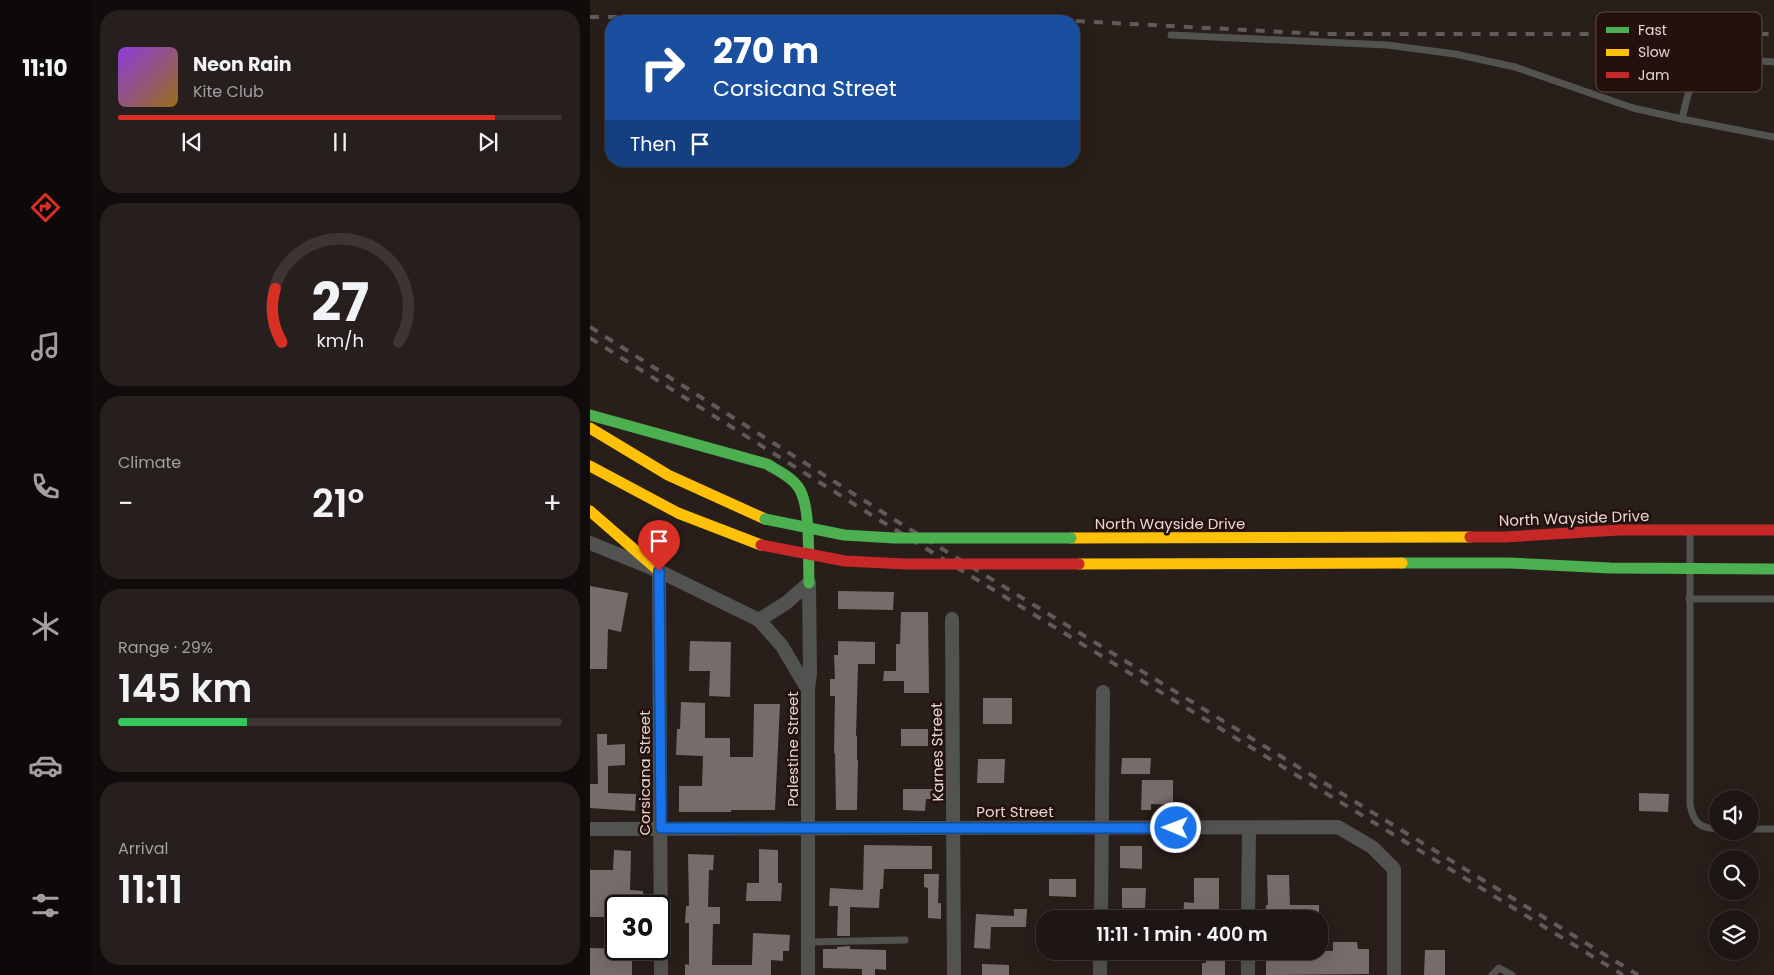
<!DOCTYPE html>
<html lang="en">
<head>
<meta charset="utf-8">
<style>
	:root { --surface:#1e1614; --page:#261f1d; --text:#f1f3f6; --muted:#a19fa0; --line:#3c3534; --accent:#d93025 }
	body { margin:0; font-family:Poppins,sans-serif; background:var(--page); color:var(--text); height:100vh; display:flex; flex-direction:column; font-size:19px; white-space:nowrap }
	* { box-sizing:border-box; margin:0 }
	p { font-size:16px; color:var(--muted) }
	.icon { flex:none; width:28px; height:28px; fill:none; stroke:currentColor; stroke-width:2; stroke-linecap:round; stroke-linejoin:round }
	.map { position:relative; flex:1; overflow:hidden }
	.side { display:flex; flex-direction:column; gap:10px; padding:10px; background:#100c0b; width:500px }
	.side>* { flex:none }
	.hud { position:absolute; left:15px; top:15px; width:475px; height:152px; border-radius:20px; box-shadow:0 5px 20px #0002,0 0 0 1px var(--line); background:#1a4fa0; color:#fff; overflow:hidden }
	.controls { position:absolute; left:1119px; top:790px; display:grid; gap:10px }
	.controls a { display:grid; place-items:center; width:50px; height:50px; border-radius:50%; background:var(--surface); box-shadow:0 5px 20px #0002,0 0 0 1px var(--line); font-size:25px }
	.speed { position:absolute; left:15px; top:895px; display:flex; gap:10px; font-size:25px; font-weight:700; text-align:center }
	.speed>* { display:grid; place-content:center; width:65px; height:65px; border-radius:50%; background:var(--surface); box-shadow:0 5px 20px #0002,0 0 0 1px var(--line); line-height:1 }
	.speed .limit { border:2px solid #111; border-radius:8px; background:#fff; color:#111 }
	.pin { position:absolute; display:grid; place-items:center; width:42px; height:42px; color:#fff; margin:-51px -21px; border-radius:50% 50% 50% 0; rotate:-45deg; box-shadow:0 0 5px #0007 }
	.pin .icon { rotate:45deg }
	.me { position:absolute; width:55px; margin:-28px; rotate:271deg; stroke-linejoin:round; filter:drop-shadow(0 0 4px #0008) }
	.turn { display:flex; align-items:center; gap:18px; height:105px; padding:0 25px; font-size:22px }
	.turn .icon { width:65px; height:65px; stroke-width:2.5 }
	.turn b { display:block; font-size:35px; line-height:42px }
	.then { display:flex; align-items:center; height:48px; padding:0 25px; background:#0003; gap:10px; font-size:19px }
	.big { font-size:38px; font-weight:600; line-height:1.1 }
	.side .card { flex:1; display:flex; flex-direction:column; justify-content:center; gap:8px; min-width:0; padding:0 18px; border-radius:20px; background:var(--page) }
	.side .dial { align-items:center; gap:0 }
	.dial svg { height:130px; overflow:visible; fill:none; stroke:var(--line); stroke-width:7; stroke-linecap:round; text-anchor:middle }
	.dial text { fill:var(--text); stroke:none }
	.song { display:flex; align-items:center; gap:15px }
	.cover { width:60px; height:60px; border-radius:8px; background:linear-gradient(135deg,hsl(270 70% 55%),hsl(40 70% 35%)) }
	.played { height:5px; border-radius:2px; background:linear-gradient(90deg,var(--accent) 85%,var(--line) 85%) }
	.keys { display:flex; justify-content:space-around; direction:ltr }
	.heat { display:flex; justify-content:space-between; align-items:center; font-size:28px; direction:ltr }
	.charge { height:8px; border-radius:4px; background:linear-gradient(90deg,#34c759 29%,var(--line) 0) }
	.trip { position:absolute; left:446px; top:910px; width:292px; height:50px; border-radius:20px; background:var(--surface); box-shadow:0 5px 20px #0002,0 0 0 1px var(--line); font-weight:600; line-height:50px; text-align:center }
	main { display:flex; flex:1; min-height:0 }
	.tab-bar { display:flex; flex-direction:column; width:90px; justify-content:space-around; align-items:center; background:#0c0908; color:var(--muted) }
	.tab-bar .icon { width:35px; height:35px }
	.tab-bar .on { color:var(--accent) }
	.tab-bar b { font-size:22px; color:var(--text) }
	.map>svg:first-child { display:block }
	.building { fill:#766c69 }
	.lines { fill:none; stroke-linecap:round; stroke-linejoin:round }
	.lane { stroke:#525351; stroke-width:7 }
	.street { stroke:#525351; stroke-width:14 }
	.fast { stroke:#4caf50; stroke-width:11 }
	.slow { stroke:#ffc107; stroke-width:11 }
	.jam { stroke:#c62828; stroke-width:11 }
	.rail { stroke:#5e5b59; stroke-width:4; stroke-dasharray:9 9; stroke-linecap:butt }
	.fast-bridge { stroke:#4caf50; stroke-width:11 }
	.jam-bridge { stroke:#c62828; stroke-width:11 }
	.route-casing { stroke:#114b97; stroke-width:12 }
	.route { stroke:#1a73e8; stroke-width:9 }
	.labels { text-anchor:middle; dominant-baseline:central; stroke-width:5; stroke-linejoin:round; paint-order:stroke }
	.street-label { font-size:15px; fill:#e5d7d3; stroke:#24110b }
	.key { fill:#24110b; stroke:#5e4c47; stroke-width:1 }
	.key-label { font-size:14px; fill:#e5d7d3 }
</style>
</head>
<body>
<main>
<nav class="tab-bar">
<b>11:10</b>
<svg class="icon on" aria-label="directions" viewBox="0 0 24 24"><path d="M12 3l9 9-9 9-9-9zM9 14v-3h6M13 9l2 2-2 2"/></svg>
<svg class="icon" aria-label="music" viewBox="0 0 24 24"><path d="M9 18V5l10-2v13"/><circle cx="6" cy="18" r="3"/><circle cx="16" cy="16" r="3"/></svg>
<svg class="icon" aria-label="phone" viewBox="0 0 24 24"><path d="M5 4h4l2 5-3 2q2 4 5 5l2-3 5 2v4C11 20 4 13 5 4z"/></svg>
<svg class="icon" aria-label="climate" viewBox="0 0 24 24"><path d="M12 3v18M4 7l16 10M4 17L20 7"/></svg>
<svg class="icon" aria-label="car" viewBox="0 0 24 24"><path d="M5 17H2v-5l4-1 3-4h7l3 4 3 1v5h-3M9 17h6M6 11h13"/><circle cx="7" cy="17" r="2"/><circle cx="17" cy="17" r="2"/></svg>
<svg class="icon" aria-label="filters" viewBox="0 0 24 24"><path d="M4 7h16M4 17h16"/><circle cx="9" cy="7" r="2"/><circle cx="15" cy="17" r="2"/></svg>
</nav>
<section class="side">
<div class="card">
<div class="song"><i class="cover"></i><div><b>Neon Rain</b><p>Kite Club</p></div></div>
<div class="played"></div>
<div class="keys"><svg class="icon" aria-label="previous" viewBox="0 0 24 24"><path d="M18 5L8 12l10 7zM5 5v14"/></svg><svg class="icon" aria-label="pause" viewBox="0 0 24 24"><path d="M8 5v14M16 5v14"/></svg><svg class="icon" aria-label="next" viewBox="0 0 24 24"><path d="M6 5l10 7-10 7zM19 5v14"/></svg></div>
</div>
<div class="card dial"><svg viewBox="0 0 100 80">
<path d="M14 69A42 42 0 1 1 86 69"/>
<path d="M14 69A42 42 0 0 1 10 36" stroke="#d93025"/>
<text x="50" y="56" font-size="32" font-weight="700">27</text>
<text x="50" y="72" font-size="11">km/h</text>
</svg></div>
<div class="card"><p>Climate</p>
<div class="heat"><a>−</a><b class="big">21°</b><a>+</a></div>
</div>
<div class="card"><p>Range · 29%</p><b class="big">145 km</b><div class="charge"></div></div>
<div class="card"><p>Arrival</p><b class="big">11:11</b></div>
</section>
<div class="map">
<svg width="1184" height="975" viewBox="0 0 1184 975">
	<rect width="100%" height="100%" fill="#281e1a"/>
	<g class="building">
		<polygon points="0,586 38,593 31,632 18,629 17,669 0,669"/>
		<polygon points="248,591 304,592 303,610 248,609"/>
		<polygon points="311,612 338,612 339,693 314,693 314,681 293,681 294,671 306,671 306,644 310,644"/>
		<polygon points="100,641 141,642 140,697 119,696 120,671 99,671"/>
		<polygon points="248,641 285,642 285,664 268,664 266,736 267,736 267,760 268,760 267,810 246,810 245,753 244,753 245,696 240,696 240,679 245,679 244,655 248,655"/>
		<rect x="393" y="698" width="29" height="26"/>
		<polygon points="91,702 115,703 115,738 140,738 140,757 163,757 164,704 190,704 185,810 141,810 141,812 89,812 89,786 112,786 113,756 86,755 87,729 90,729"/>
		<rect x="311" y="729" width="27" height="17"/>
		<polygon points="7,734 17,734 17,745 35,744 35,765 18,766 18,793 46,794 45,811 0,808 0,784 8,784"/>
		<polygon points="532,758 561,758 560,774 531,774"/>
		<polygon points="388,759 415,759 414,783 387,783"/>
		<polygon points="552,780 583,780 583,805 561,804 561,810 551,810"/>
		<polygon points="313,789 348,789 348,799 336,799 335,811 313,810"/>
		<polygon points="1049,793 1079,794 1078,812 1049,811"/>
		<polygon points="274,845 342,846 342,869 294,869 293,889 290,889 289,908 260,907 260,936 247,936 248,906 239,906 240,888 273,890"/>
		<polygon points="530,846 552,846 552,869 530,868"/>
		<polygon points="169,849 188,850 188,883 192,883 191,901 156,901 157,883 169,883"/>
		<polygon points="24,850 41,851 40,890 53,891 53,905 16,904 15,917 0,917 0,870 23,870"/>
		<polygon points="98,854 124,855 123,870 119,870 118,907 130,907 130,924 123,924 122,965 162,965 163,933 200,935 199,951 193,951 193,961 181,960 181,975 95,975 95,964 99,965 99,923 95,923 96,906 99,906"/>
		<polygon points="334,874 349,874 348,903 351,903 351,919 338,918 338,888 334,887"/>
		<polygon points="677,875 699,875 700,905 729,905 729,919 676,919 676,905 678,905"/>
		<polygon points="604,878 629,878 629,919 593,919 594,902 604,903"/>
		<polygon points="459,879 486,879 486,897 459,896"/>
		<polygon points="532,888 556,888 555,908 532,908"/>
		<polygon points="424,909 437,909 436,927 401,927 400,949 384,948 386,914 424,916"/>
		<polygon points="743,942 767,942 768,949 779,949 779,974 676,975 676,951 743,951"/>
		<polygon points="260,946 260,949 296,950 296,970 285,969 285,975 272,975 272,969 233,968 233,949 247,949 247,947"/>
		<polygon points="0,948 42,949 42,975 0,975"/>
		<polygon points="835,950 855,950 855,975 834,975"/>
		<polygon points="616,951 635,951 635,975 612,975 612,963 616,963"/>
		<polygon points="392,964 419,965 419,975 392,975"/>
	</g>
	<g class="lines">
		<g class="lane">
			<polyline points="581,35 797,45 865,54 925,67 1043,108 1092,119"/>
			<path d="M1184,62C1156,61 1119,52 1103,82C1097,93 1095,107 1092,119L1184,137"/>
			<path d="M1100,532V805C1104,823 1109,828 1128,829"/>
			<polyline points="1099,599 1184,599"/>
			<polyline points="1160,829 1184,829"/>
			<polyline points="218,942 315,940"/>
			<polyline points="902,975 909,968 922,975"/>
		</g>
		<g class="street">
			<polyline points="0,543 69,571 169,620 192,646 218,690"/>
			<polyline points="69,571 71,975"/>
			<polyline points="362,619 364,975"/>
			<polyline points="169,620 196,603 219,583"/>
			<polyline points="0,829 748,827 782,847 804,869 804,975"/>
			<polyline points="511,919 513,692"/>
			<polyline points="658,919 659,828"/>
			<polyline points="218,975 218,690 220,673 219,583"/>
			<polyline points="510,975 510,951"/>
			<polyline points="658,975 658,951"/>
		</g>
		<g class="fast">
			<path d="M0,415L177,464C188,471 204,478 210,490C221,510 218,560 219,583"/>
			<polyline points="812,563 919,563 1020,568 1184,569"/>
		</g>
		<g class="slow">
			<polyline points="0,428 78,475 175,519"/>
			<polyline points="0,466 88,513 171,545"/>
			<polyline points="0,511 69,571"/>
			<polyline points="481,538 880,537"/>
			<polyline points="489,564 812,563"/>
		</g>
		<polyline class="jam" points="880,537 914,537 1029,530 1184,530"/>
		<g class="rail">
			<polyline points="0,17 428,18 732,34 1184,34"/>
			<polyline points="0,327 305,520 1048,975"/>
			<polyline points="0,338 291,521 1033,975"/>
		</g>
		<polyline class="fast-bridge" points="175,519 254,535 304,538 481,538"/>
		<polyline class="jam-bridge" points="171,545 255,561 315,564 489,564"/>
	</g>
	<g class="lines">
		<defs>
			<polyline id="route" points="69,571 71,828 586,828"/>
		</defs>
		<use href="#route" class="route-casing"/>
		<use href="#route" class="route"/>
	</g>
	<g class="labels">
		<g class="street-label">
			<text transform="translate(984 518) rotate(-2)">North Wayside Drive</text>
			<text x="580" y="523">North Wayside Drive</text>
			<text transform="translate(202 749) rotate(-90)">Palestine Street</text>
			<text transform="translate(347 752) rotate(-91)">Karnes Street</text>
			<text transform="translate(54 773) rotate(-90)">Corsicana Street</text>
			<text x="425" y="811">Port Street</text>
		</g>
	</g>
	<rect x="1006" y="12" width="166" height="80" rx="8" class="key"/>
	<rect x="1016" y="27" width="23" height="6" fill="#4caf50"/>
	<rect x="1016" y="49" width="23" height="7" fill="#ffc107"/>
	<rect x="1016" y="72" width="23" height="6" fill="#c62828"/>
	<g class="key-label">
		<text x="1048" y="35">Fast</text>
		<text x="1048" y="57">Slow</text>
		<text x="1048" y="80">Jam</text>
	</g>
</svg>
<div class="controls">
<a><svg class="icon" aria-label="sound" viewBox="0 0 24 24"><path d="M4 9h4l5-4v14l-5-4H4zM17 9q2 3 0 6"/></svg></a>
<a><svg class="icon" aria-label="search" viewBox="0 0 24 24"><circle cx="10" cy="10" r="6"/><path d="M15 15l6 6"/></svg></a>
<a><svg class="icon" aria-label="layers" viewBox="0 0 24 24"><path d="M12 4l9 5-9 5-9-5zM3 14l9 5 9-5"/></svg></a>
</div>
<div class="speed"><div class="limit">30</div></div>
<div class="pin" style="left:69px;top:571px;background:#d93025"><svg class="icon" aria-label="arrive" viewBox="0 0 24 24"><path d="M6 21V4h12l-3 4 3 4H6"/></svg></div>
<svg class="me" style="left:586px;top:828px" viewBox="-20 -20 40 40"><circle r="17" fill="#1a73e8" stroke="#fff" stroke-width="3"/><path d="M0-11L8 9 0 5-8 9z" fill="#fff"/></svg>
<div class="trip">11:11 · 1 min · 400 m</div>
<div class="hud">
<div class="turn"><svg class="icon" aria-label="right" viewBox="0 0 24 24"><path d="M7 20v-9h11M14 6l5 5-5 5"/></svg><div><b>270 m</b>Corsicana Street</div></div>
<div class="then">Then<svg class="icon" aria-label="arrive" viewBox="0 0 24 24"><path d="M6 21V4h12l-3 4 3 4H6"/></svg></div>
</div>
</div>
</main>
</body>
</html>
